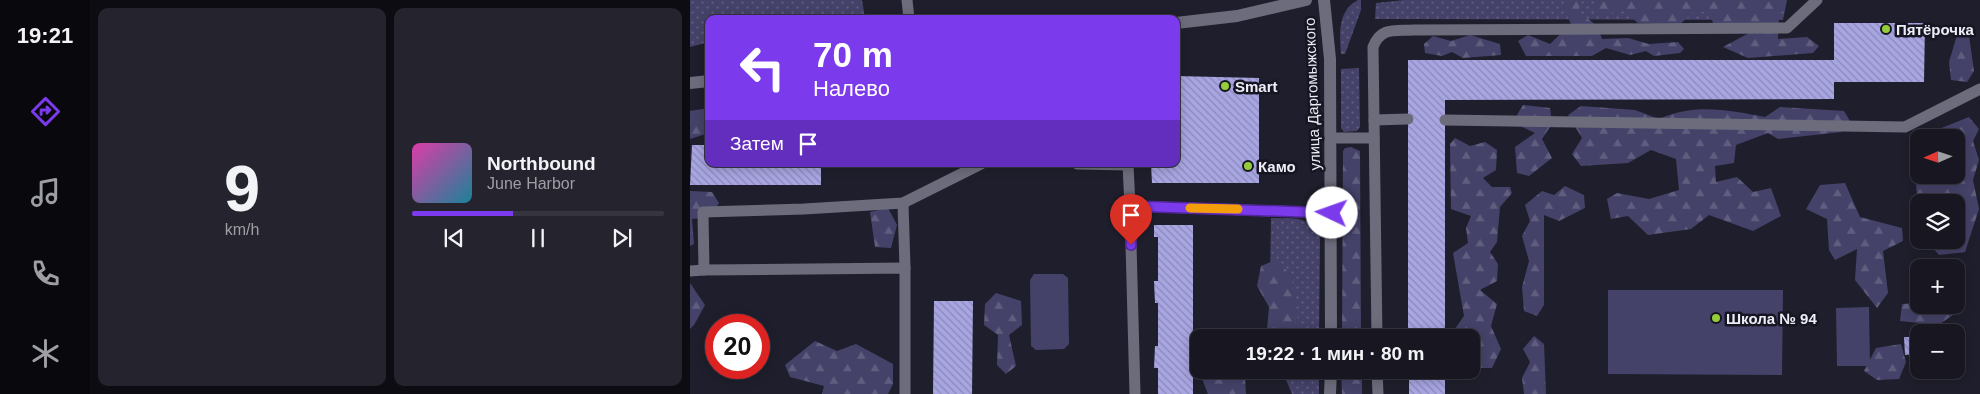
<!DOCTYPE html>
<html lang="ru">
<head>
<meta charset="utf-8">
<style>
	:root { --surface:#171621; --page:#24232e; --text:#f1f3f6; --muted:#9e9fa5; --line:#36353f; --accent:#7c3aed }
	body { margin:0; font-family:Helvetica,sans-serif; background:var(--page); color:var(--text); height:100vh; display:flex; flex-direction:column; font-size:19px; white-space:nowrap }
	* { box-sizing:border-box; margin:0 }
	p { font-size:16px; color:var(--muted) }
	.icon { flex:none; width:28px; height:28px; fill:none; stroke:currentColor; stroke-width:2; stroke-linecap:round; stroke-linejoin:round }
	.map { position:relative; flex:1; overflow:hidden }
	.drawer { display:flex; flex-direction:column; gap:8px; padding:8px; background:#0d0c12; width:600px }
	.drawer>* { flex:none }
	.guide { position:absolute; left:15px; top:15px; width:475px; height:152px; border-radius:10px; box-shadow:0 2px 12px #0003,0 0 0 1px var(--line); background:#7c3aed; color:#fff; overflow:hidden }
	.needle { width:32px; rotate:267deg }
	.buttons { position:absolute; left:1220px; top:129px; display:grid; gap:10px }
	.buttons a { display:grid; place-items:center; width:55px; height:55px; border-radius:10px; background:var(--surface); box-shadow:0 2px 12px #0003,0 0 0 1px var(--line); font-size:25px }
	.speed { position:absolute; left:15px; top:314px; display:flex; gap:10px; font-size:25px; font-weight:700; text-align:center }
	.speed>* { display:grid; place-content:center; width:65px; height:65px; border-radius:50%; background:var(--surface); box-shadow:0 2px 12px #0003,0 0 0 1px var(--line); line-height:1 }
	.speed .limit { border:8px solid #d22; background:#fff; color:#111 }
	.pin { position:absolute; display:grid; place-items:center; width:42px; height:42px; color:#fff; margin:-51px -21px; border-radius:50% 50% 50% 0; rotate:-45deg; box-shadow:0 0 5px #0007 }
	.pin .icon { rotate:45deg }
	.me { position:absolute; width:55px; margin:-28px; rotate:273deg; stroke-linejoin:round; filter:drop-shadow(0 0 4px #0008) }
	.turn { display:flex; align-items:center; gap:18px; height:105px; padding:0 25px; font-size:22px }
	.turn .icon { width:65px; height:65px; stroke-width:2.5 }
	.turn b { display:block; font-size:35px; line-height:42px }
	.then { display:flex; align-items:center; height:48px; padding:0 25px; background:#0003; gap:10px; font-size:19px }
	.drawer .tile { flex:1; display:flex; flex-direction:column; justify-content:center; gap:8px; min-width:0; padding:0 18px; border-radius:10px; background:var(--page) }
	.drawer .dial { align-items:center; gap:0 }
	.dial b { font-size:65px; line-height:1 }
	.song { display:flex; align-items:center; gap:15px }
	.cover { width:60px; height:60px; border-radius:8px; background:linear-gradient(135deg,hsl(320 70% 55%),hsl(190 70% 35%)) }
	.played { height:5px; border-radius:2px; background:linear-gradient(90deg,var(--accent) 40%,var(--line) 40%) }
	.keys { display:flex; justify-content:space-around; direction:ltr }
	.drawer .tiles { flex:1; display:grid; gap:8px; grid-template-columns:repeat(2,1fr) }
	.trip { position:absolute; left:500px; top:329px; width:290px; height:50px; border-radius:10px; background:var(--surface); box-shadow:0 2px 12px #0003,0 0 0 1px var(--line); font-weight:800; line-height:50px; text-align:center }
	main { display:flex; flex:1; min-height:0 }
	.dock { display:flex; flex-direction:column; width:90px; justify-content:space-around; align-items:center; background:#09090d; color:var(--muted) }
	.dock .icon { width:35px; height:35px }
	.dock .current { color:var(--accent) }
	.dock b { font-size:22px; color:var(--text) }
	.map>svg:first-child { display:block }
	.grass { fill:url(#grass-dots) }
	.forest { fill:url(#forest-firs) }
	.park { fill:#454269 }
	.building { fill:url(#building-back-hatch) }
	.lines { fill:none; stroke-linecap:round; stroke-linejoin:round }
	.service { stroke:#6c6c7c; stroke-width:11 }
	.minor { stroke:#6c6c7c; stroke-width:12 }
	.tertiary { stroke:#6c6c7c; stroke-width:12 }
	.route-casing { stroke:#51269a; stroke-width:12 }
	.route { stroke:#7c3aed; stroke-width:9 }
	.slow { stroke:#f59e0b; stroke-width:9 }
	.poi-dot { fill:#95cc3b; stroke:#161522; stroke-width:2 }
	.labels { text-anchor:middle; dominant-baseline:central; stroke-width:5; stroke-linejoin:round; paint-order:stroke }
	.poi-label { font-size:15px; font-weight:bold; fill:#ededf7; stroke:#161522; text-anchor:start }
	.street-label { font-size:15px; fill:#ededf7; stroke:#161522 }
</style>
</head>
<body>
<main>
<nav class="dock">
<b>19:21</b>
<svg class="icon current" aria-label="directions" viewBox="0 0 24 24"><path d="M12 3l9 9-9 9-9-9zM9 14v-3h6M13 9l2 2-2 2"/></svg>
<svg class="icon" aria-label="music" viewBox="0 0 24 24"><path d="M9 18V5l10-2v13"/><circle cx="6" cy="18" r="3"/><circle cx="16" cy="16" r="3"/></svg>
<svg class="icon" aria-label="phone" viewBox="0 0 24 24"><path d="M5 4h4l2 5-3 2q2 4 5 5l2-3 5 2v4C11 20 4 13 5 4z"/></svg>
<svg class="icon" aria-label="climate" viewBox="0 0 24 24"><path d="M12 3v18M4 7l16 10M4 17L20 7"/></svg>
</nav>
<section class="drawer">
<div class="tiles">
<div class="tile dial"><b>9</b><p>km/h</p></div>
<div class="tile">
<div class="song"><i class="cover"></i><div><b>Northbound</b><p>June Harbor</p></div></div>
<div class="played"></div>
<div class="keys"><svg class="icon" aria-label="previous" viewBox="0 0 24 24"><path d="M18 5L8 12l10 7zM5 5v14"/></svg><svg class="icon" aria-label="pause" viewBox="0 0 24 24"><path d="M8 5v14M16 5v14"/></svg><svg class="icon" aria-label="next" viewBox="0 0 24 24"><path d="M6 5l10 7-10 7zM19 5v14"/></svg></div>
</div>
</div>
</section>
<div class="map">
<svg width="1290" height="394" viewBox="0 0 1290 394">
	<defs>
		<pattern id="grass-dots" width="8" height="8" patternUnits="userSpaceOnUse" patternTransform="scale(1.25)"><rect width="8" height="8" fill="#454269"/><path d="M2 2h.1M6 6h.1" fill="none" stroke="#605e7f" stroke-width="1.8" stroke-linecap="round"/></pattern>
		<pattern id="forest-firs" width="22" height="20" patternUnits="userSpaceOnUse" patternTransform="scale(1.25)"><rect width="22" height="20" fill="#454269"/><path d="M5 1l3.5 6h-7zM16 11l3.5 6h-7z" fill="#605e7f"/></pattern>
		<pattern id="building-back-hatch" width="6" height="6" patternUnits="userSpaceOnUse" patternTransform="scale(1.25)"><rect width="6" height="6" fill="#a8a5e3"/><path d="M-1 5l2 2M0 0l6 6M5-1l2 2" fill="none" stroke="#8b89b5"/></pattern>
	</defs>
	<rect width="100%" height="100%" fill="#1f1e2c"/>
	<g class="grass">
		<polygon points="0,0 172,0 175,18 19,19 19,42 0,47"/>
		<path d="M668,0H671V10L655,54H651C650,33 647,11 668,0Z"/>
		<polygon points="714,0 1097,0 1093,20 685,19 686,3"/>
		<polygon points="669,68 670,127 667,131 654,132 651,128 651,69"/>
		<path d="M581,218C606,219 616,214 630,237L629,337L579,338Z"/>
		<polygon points="592,370 629,370 629,394 602,394"/>
	</g>
	<g class="forest">
		<polygon points="879,0 892,1 888,11 907,26 912,39 938,38 959,44 988,42 994,49 990,53 964,56 956,51 940,55 916,48 902,56 836,56 828,41 838,35 860,44 881,24 874,9"/>
		<polygon points="910,0 932,0 935,3 941,0 1097,0 1089,10 1088,39 1117,37 1129,46 1123,53 1058,58 1033,47 1059,33 1024,26 1019,11 1003,13 990,24 948,23 933,11 910,15 901,7"/>
		<polygon points="780,35 810,44 811,55 773,58 762,52 752,56 735,53 734,44 743,36 761,41"/>
		<polygon points="1267,35 1279,36 1284,71 1277,82 1261,80 1259,62"/>
		<polygon points="833,105 860,108 862,124 852,139 862,158 839,176 827,173 825,147 845,133 830,126 827,115"/>
		<path d="M891,106L945,110L969,119C1005,103 1038,110 1075,117L1090,107L1154,111L1160,121L1151,132L1088,139L1078,133L1046,145L1044,163L1025,166L1026,182L1047,177L1063,192L1081,188L1091,216L1063,231L1019,215L1001,229L958,235L938,216L921,219L917,199L927,193L959,199L989,190L986,159L961,150L938,163L891,166L882,154L892,138L878,115Z"/>
		<polygon points="19,108 19,133 0,139 0,111"/>
		<polygon points="1279,117 1289,129 1283,141 1289,160 1283,180 1289,209 1275,252 1249,255 1236,240 1266,240 1266,202 1229,202 1229,232 1226,182 1238,175 1266,175 1266,138 1251,137 1249,129"/>
		<polygon points="765,138 780,146 795,142 807,150 806,170 793,178 802,187 820,187 822,193 810,207 807,242 800,252 808,264 807,281 790,290 807,304 801,326 811,349 802,368 783,368 781,366 781,338 762,337 762,333 774,316 763,253 778,243 776,228 781,216 761,209 760,144"/>
		<polygon points="661,147 670,151 671,337 652,337 653,151 655,148"/>
		<polygon points="1155,183 1170,217 1212,228 1213,241 1193,251 1198,293 1187,308 1165,280 1167,249 1145,260 1139,250 1137,219 1116,209 1130,185"/>
		<polygon points="875,186 894,195 895,208 869,221 854,215 854,305 847,316 834,311 832,287 839,261 832,236 840,221 835,205 852,191 864,195"/>
		<polygon points="0,191 22,192 29,203 21,217 2,219 4,244 0,246"/>
		<polygon points="198,208 207,225 201,248 185,247 180,212"/>
		<polygon points="588,259 602,278 609,327 605,337 585,337 577,329 579,307 567,286 571,266"/>
		<polygon points="0,283 15,305 4,325 0,329"/>
		<polygon points="306,293 331,301 332,325 319,335 326,366 316,374 307,365 308,335 294,325 295,304"/>
		<polygon points="1229,303 1262,305 1266,313 1238,332 1229,323 1210,321 1212,304"/>
		<polygon points="844,336 854,344 856,394 834,394 832,378 840,362 833,349"/>
		<polygon points="125,341 147,351 166,344 203,364 203,384 198,394 132,394 134,386 100,377 95,365"/>
		<polygon points="1211,344 1216,362 1209,379 1187,380 1174,371 1186,348"/>
		<polygon points="518,370 549,370 555,377 556,394 518,394 511,376"/>
		<polygon points="651,370 672,370 672,394 652,394"/>
	</g>
	<g class="park">
		<polygon points="344,274 373,274 378,278 379,344 374,349 346,350 341,346 340,280"/>
		<polygon points="918,290 1093,290 1092,375 918,374"/>
		<polygon points="1179,307 1180,366 1147,366 1146,308"/>
	</g>
	<g class="building">
		<polygon points="1144,23 1235,23 1234,82 1144,82 1144,99 755,100 755,338 718,338 718,60 1144,60"/>
		<polygon points="486,76 569,78 569,183 462,183 461,164 486,164"/>
		<polygon points="2,145 19,145 19,164 131,164 131,185 0,185"/>
		<polygon points="464,225 503,225 503,394 468,394 468,368 464,368 465,346 468,346 468,303 465,303 464,281 468,281 468,237 464,237"/>
		<polygon points="244,301 283,301 282,394 243,394"/>
		<polygon points="1214,337 1229,337 1229,354 1215,355"/>
		<rect x="719" y="370" width="36" height="24"/>
	</g>
	<g class="lines">
		<g class="service">
			<polyline points="217,0 219,19"/>
			<polyline points="684,120 718,119"/>
			<polyline points="755,120 1215,127 1290,89"/>
			<polyline points="641,138 684,138"/>
			<polyline points="387,164 438,165 440,206 642,213"/>
			<polyline points="213,203 215,268"/>
			<polyline points="440,206 445,394"/>
			<polyline points="0,271 14,270"/>
			<path d="M687,338L683,47C691,27 704,31 723,30L1097,28L1127,0"/>
			<polyline points="687,370 688,394"/>
			<polyline points="215,394 215,268 14,270 13,212 114,209 213,203 291,164"/>
		</g>
		<g class="minor">
			<polyline points="634,0 640,59 641,338"/>
			<polyline points="640,394 641,370"/>
		</g>
		<g class="tertiary">
			<polyline points="486,23 547,16 616,0"/>
			<polyline points="0,83 19,81"/>
		</g>
	</g>
	<g class="lines">
		<defs>
			<polyline id="route" points="441,245 440,206 642,213"/>
		</defs>
		<use href="#route" class="route-casing"/>
		<use href="#route" class="route"/>
		<polyline class="slow" points="500,208 548,209"/>
	</g>
	<g class="poi-dot">
		<circle cx="1196" cy="29" r="5"/>
		<circle cx="535" cy="86" r="5"/>
		<circle cx="558" cy="166" r="5"/>
		<circle cx="1026" cy="318" r="5"/>
	</g>
	<g class="labels">
		<g class="poi-label">
			<text x="1206" y="29">Пятёрочка</text>
			<text x="545" y="86">Smart</text>
			<text x="568" y="166">Камо</text>
			<text x="1036" y="318">Школа № 94</text>
		</g>
		<g class="street-label">
			<text transform="translate(622 94) rotate(-92)">улица Даргомыжского</text>
		</g>
	</g>
</svg>
<div class="buttons">
<a><svg class="needle" viewBox="-14 -14 28 28"><path d="M0-13l5 13h-10z" fill="#e53935"/><path d="M0 13l5-13h-10z" fill="#9e9fa5"/></svg></a>
<a><svg class="icon" aria-label="layers" viewBox="0 0 24 24"><path d="M12 4l9 5-9 5-9-5zM3 14l9 5 9-5"/></svg></a>
<a>+</a>
<a>−</a>
</div>
<div class="speed"><div class="limit">20</div></div>
<div class="pin" style="left:441px;top:245px;background:#d93025"><svg class="icon" aria-label="arrive" viewBox="0 0 24 24"><path d="M6 21V4h12l-3 4 3 4H6"/></svg></div>
<svg class="me" style="left:642px;top:213px" viewBox="-20 -20 40 40"><circle r="19" fill="#fff"/><path d="M0-13L10 11 0 6-10 11z" fill="#7c3aed"/></svg>
<div class="trip">19:22 · 1 мин · 80 m</div>
<div class="guide">
<div class="turn"><svg class="icon" aria-label="left" viewBox="0 0 24 24"><path d="M17 20v-9H6M10 6l-5 5 5 5"/></svg><div><b>70 m</b>Налево</div></div>
<div class="then">Затем<svg class="icon" aria-label="arrive" viewBox="0 0 24 24"><path d="M6 21V4h12l-3 4 3 4H6"/></svg></div>
</div>
</div>
</main>
</body>
</html>
